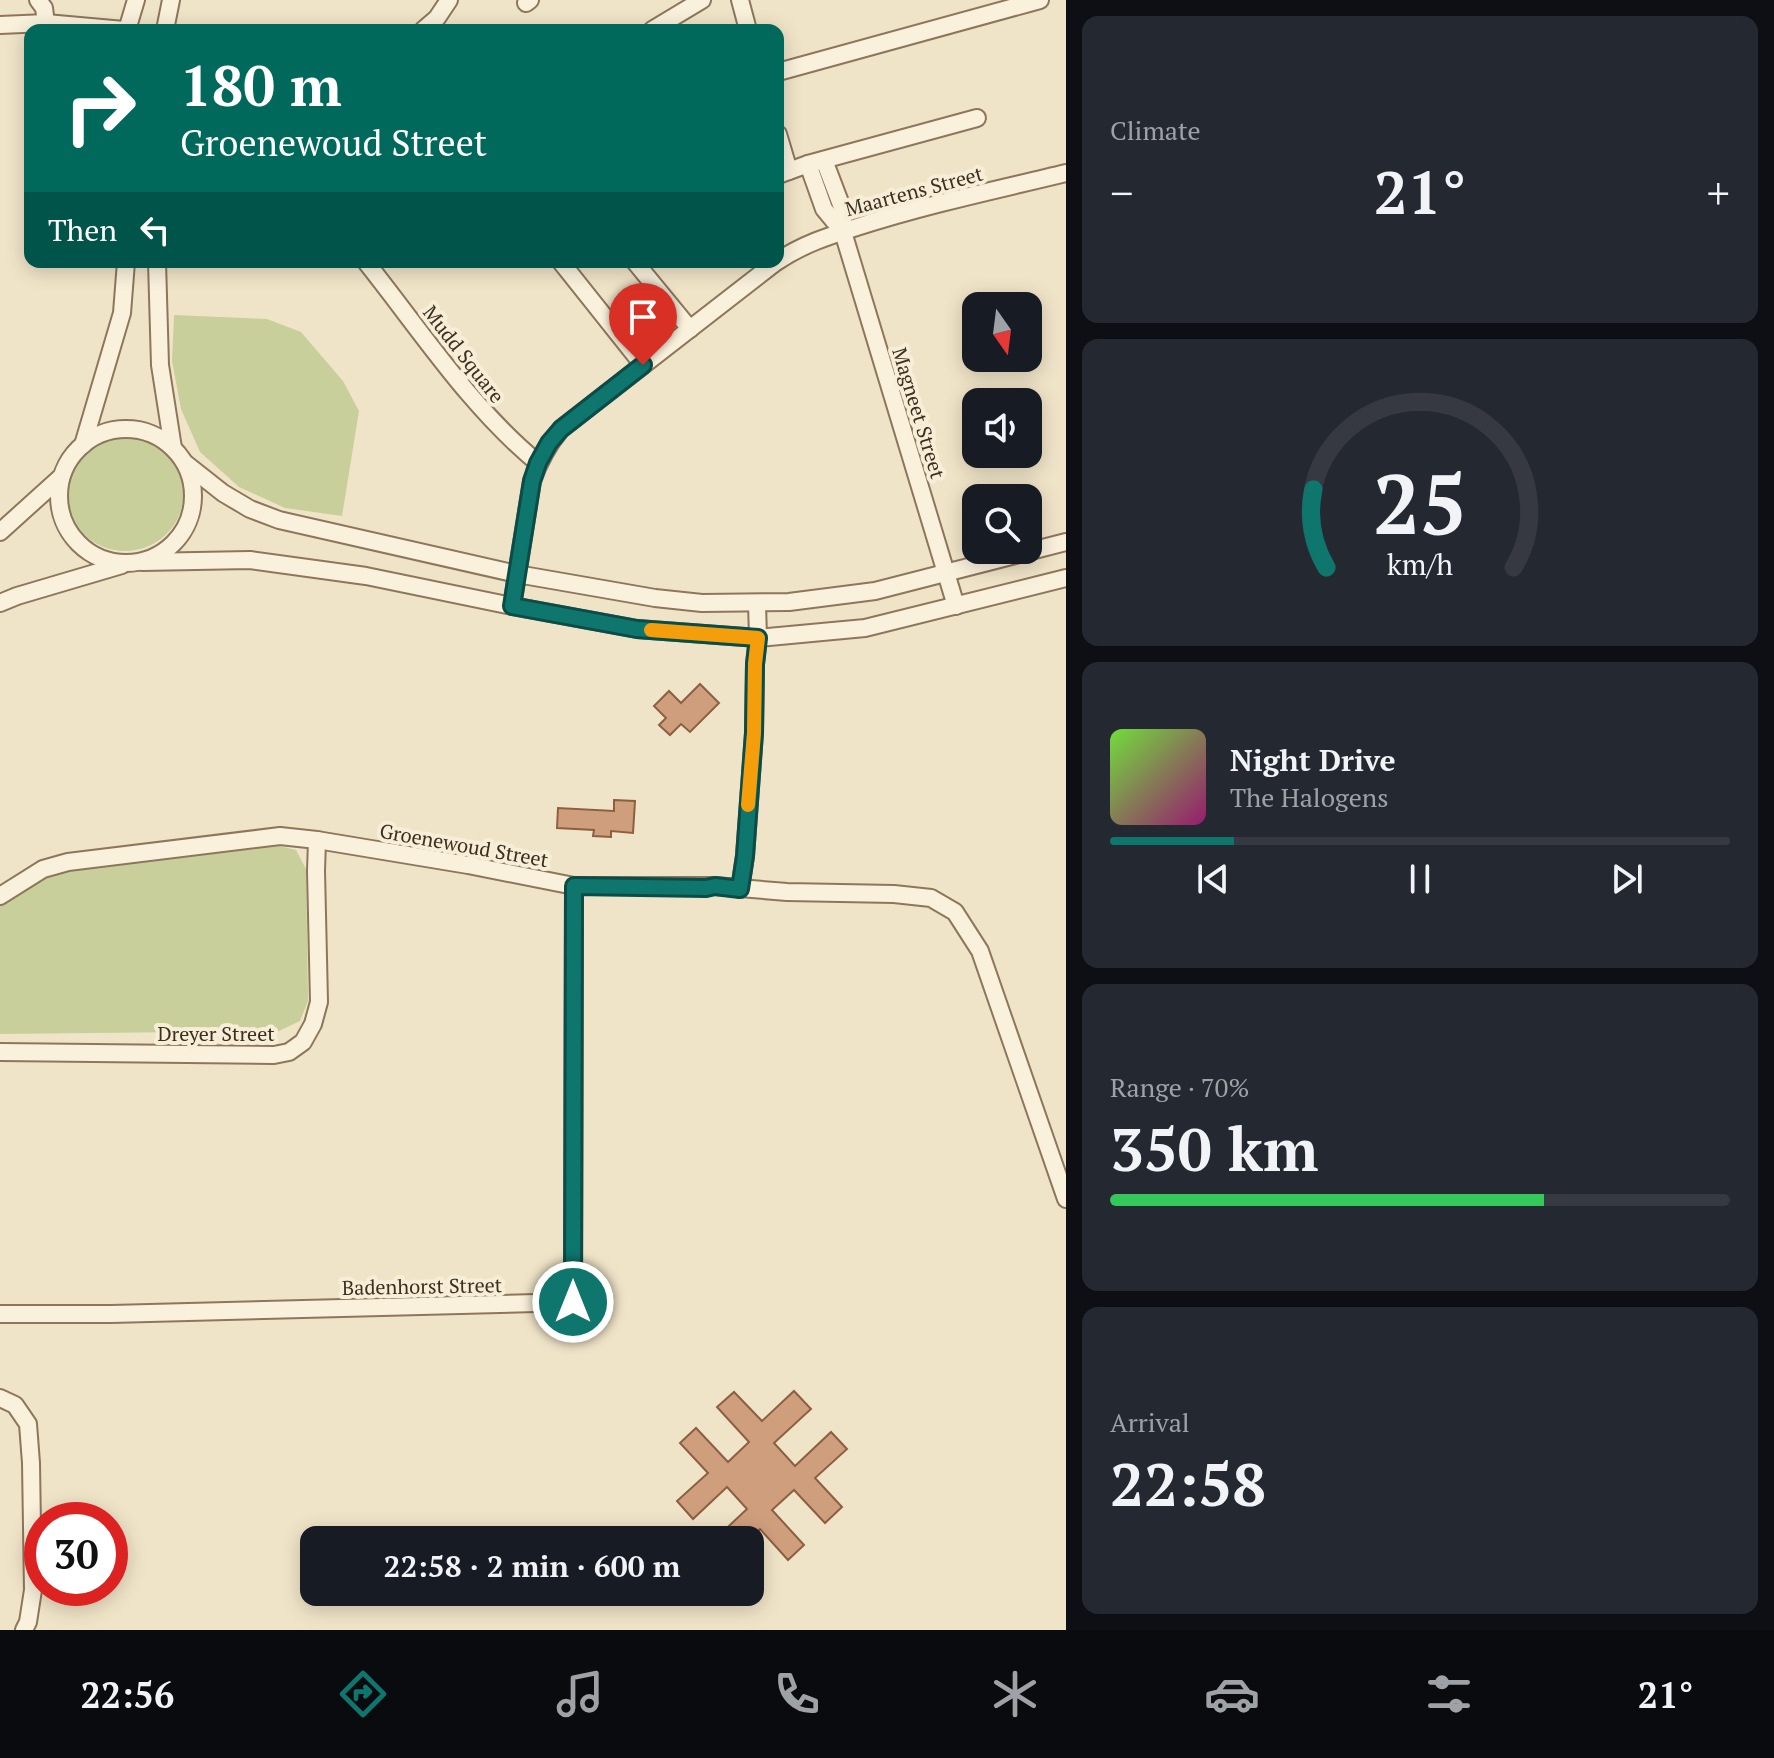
<!DOCTYPE html>
<html lang="en">
<head>
<meta charset="utf-8">
<style>
	:root { --surface:#171b24; --page:#242831; --text:#f1f3f6; --muted:#9ea1a6; --line:#363941; --accent:#0f766e }
	body { margin:0; font-family:"PT Serif",serif; background:var(--page); color:var(--text); height:100vh; display:flex; flex-direction:column; font-size:30px; white-space:nowrap }
	* { box-sizing:border-box; margin:0 }
	p { font-size:26px; color:var(--muted) }
	.icon { flex:none; width:44px; height:44px; fill:none; stroke:currentColor; stroke-width:2; stroke-linecap:round; stroke-linejoin:round }
	.map { position:relative; flex:1; overflow:hidden }
	.sheet { display:flex; flex-direction:column; gap:16px; padding:16px; background:#0d0f14; width:708px }
	.sheet>* { flex:none }
	.top-card { position:absolute; left:24px; top:24px; width:760px; height:244px; border-radius:16px; box-shadow:0 4px 20px #0003; background:#00695c; color:#fff; overflow:hidden }
	.needle { width:52px; rotate:166deg }
	.buttons { position:absolute; left:962px; top:292px; display:grid; gap:16px }
	.buttons a { display:grid; place-items:center; width:80px; height:80px; border-radius:16px; background:var(--surface); box-shadow:0 4px 20px #0003; font-size:40px }
	.speed { position:absolute; left:24px; top:1502px; display:flex; gap:16px; font-size:40px; font-weight:700; text-align:center }
	.speed>* { display:grid; place-content:center; width:104px; height:104px; border-radius:50%; background:var(--surface); box-shadow:0 4px 20px #0003; line-height:1 }
	.speed .limit { border:12px solid #d22; background:#fff; color:#111 }
	.pin { position:absolute; display:grid; place-items:center; width:68px; height:68px; color:#fff; margin:-82px -34px; border-radius:50% 50% 50% 0; rotate:-45deg; box-shadow:0 0 8px #0007 }
	.pin .icon { rotate:45deg }
	.me { position:absolute; width:88px; margin:-44px; rotate:0deg; stroke-linejoin:round; filter:drop-shadow(0 0 6px #0008) }
	.turn { display:flex; align-items:center; gap:28px; height:168px; padding:0 24px; font-size:36px }
	.turn .icon { width:104px; height:104px; stroke-width:2.5 }
	.turn b { display:block; font-size:56px; line-height:68px }
	.then { display:flex; align-items:center; height:76px; padding:0 24px; background:#0003; gap:16px; font-size:30px }
	.big { font-size:60px; font-weight:600; line-height:1.1 }
	.sheet .card { flex:1; display:flex; flex-direction:column; justify-content:center; gap:12px; min-width:0; padding:0 28px; border-radius:16px; background:var(--page) }
	.sheet .dial { align-items:center; gap:0 }
	.dial svg { height:208px; overflow:visible; fill:none; stroke:var(--line); stroke-width:7; stroke-linecap:round; text-anchor:middle }
	.dial text { fill:var(--text); stroke:none }
	.song { display:flex; align-items:center; gap:24px }
	.cover { width:96px; height:96px; border-radius:12px; background:linear-gradient(135deg,hsl(100 70% 55%),hsl(320 70% 35%)) }
	.played { height:8px; border-radius:4px; background:linear-gradient(90deg,var(--accent) 20%,var(--line) 20%) }
	.keys { display:flex; justify-content:space-around; direction:ltr }
	.heat { display:flex; justify-content:space-between; align-items:center; font-size:44px; direction:ltr }
	.charge { height:12px; border-radius:6px; background:linear-gradient(90deg,#34c759 70%,var(--line) 0) }
	.trip { position:absolute; left:300px; top:1526px; width:464px; height:80px; border-radius:16px; background:var(--surface); box-shadow:0 4px 20px #0003; font-weight:600; line-height:80px; text-align:center }
	.dock { display:flex; height:128px; justify-content:space-around; align-items:center; background:#090b0e; color:var(--muted) }
	.dock .icon { width:56px; height:56px }
	.dock .active { color:var(--accent) }
	.dock b { font-size:36px; color:var(--text) }
	main { display:flex; flex:1; min-height:0 }
	.map>svg:first-child { display:block }
	.green { fill:#c9cf9b }
	.building { fill:#cf9f7d; stroke:#8d5f41; stroke-width:2 }
	.lines { fill:none; stroke-linecap:round; stroke-linejoin:round }
	.minor-casing { stroke:#8d765c; stroke-width:20 }
	.minor { stroke:#faf1dc; stroke-width:16 }
	.route-casing { stroke:#0a4d48; stroke-width:20 }
	.route { stroke:#0f766e; stroke-width:14 }
	.slow { stroke:#f59e0b; stroke-width:14 }
	.labels { text-anchor:middle; dominant-baseline:central; stroke-width:8; stroke-linejoin:round; paint-order:stroke }
	.street-label { font-size:20px; fill:#3d2e20; stroke:#f7eed8 }
</style>
</head>
<body>
<main>
<div class="map">
<svg width="1066" height="1630" viewBox="0 0 1066 1630">
	<rect width="100%" height="100%" fill="#f0e4c8"/>
	<g class="green">
		<polygon points="174,315 267,319 301,332 343,381 359,411 342,516 285,508 239,487 200,452 181,409 172,361"/>
		<circle cx="125" cy="492" r="59"/>
		<polygon points="271,844 296,850 306,869 308,1001 300,1021 279,1031 0,1034 0,904 57,868"/>
	</g>
	<g class="building">
		<polygon points="700,684 719,703 690,732 681,724 670,735 659,725 666,718 654,706 669,691 681,703"/>
		<polygon points="614,800 635,801 633,833 611,831 611,837 593,836 594,830 557,828 558,808 614,811"/>
		<polygon points="794,1391 811,1409 774,1443 795,1466 831,1432 847,1449 815,1478 842,1507 825,1523 794,1490 772,1510 804,1545 788,1560 760,1529 748,1540 714,1540 747,1509 727,1487 693,1519 677,1501 708,1473 680,1443 696,1428 728,1462 749,1442 717,1407 734,1392 762,1421"/>
	</g>
	<g class="lines">
		<defs>
			<g id="minor">
				<polyline points="38,0 44,8 46,23"/>
				<polyline points="740,0 748,30"/>
				<polyline points="526,3 530,0"/>
				<polyline points="0,25 46,23 124,30"/>
				<polyline points="127,30 136,0"/>
				<polyline points="165,30 171,0"/>
				<polyline points="423,30 437,18 449,0"/>
				<polyline points="652,30 702,0"/>
				<polyline points="778,72 1040,0"/>
				<polyline points="778,134 789,171"/>
				<polyline points="824,160 843,210 843,232 956,606"/>
				<polyline points="808,164 824,209 843,232"/>
				<polyline points="778,175 808,164 977,118"/>
				<path d="M778,261C803,244 829,236 857,227C925,205 996,190 1066,173"/>
				<polyline points="157,262 160,365 173,448"/>
				<path d="M366,262C421,331 470,407 538,463"/>
				<polyline points="561,262 643,365"/>
				<polyline points="635,262 690,329"/>
				<circle cx="126" cy="496" r="67"/>
				<polyline points="83,445 122,313 126,262"/>
				<polyline points="185,463 223,493 250,509 279,520 517,574 655,598 702,603 789,602 875,591 1066,542"/>
				<polyline points="0,532 61,477"/>
				<polyline points="142,562 250,560 366,576 512,606 637,629 758,638 865,628 1066,578"/>
				<polyline points="0,603 17,596 122,565"/>
				<path d="M512,606L532,481C539,461 548,445 561,429L776,262"/>
				<polyline points="740,889 745,856 754,733 755,664 758,638 757,603"/>
				<polyline points="0,896 43,869 68,862 280,836 317,840 468,865 574,886 715,886 787,892 894,894 931,898 955,912 980,951 1066,1199"/>
				<polyline points="0,1052 274,1055 289,1052 303,1042 313,1024 319,1002 316,871 317,840"/>
				<polyline points="0,1314 111,1314 573,1302 574,886"/>
				<polyline points="0,1398 15,1405 28,1424 31,1463 33,1590 28,1622 24,1630"/>
			</g>
		</defs>
		<use href="#minor" class="minor-casing"/>
		<use href="#minor" class="minor"/>
	</g>
	<g class="lines">
		<defs>
			<polyline id="route" points="573,1302 574,886 706,888 715,886 740,889 745,856 754,733 755,664 758,638 637,629 512,606 532,481 538,463 549,443 561,429 643,365"/>
		</defs>
		<use href="#route" class="route-casing"/>
		<use href="#route" class="route"/>
		<polyline class="slow" points="651,630 758,638 755,664 754,733 748,805"/>
	</g>
	<g class="labels">
		<g class="street-label">
			<text transform="translate(914 191) rotate(-15)">Maartens Street</text>
			<text transform="translate(464 354) rotate(52)">Mudd Square</text>
			<text transform="translate(919 413) rotate(73)">Magneet Street</text>
			<text transform="translate(464 845) rotate(10)">Groenewoud Street</text>
			<text x="216" y="1033">Dreyer Street</text>
			<text transform="translate(422 1286) rotate(-1)">Badenhorst Street</text>
		</g>
	</g>
</svg>
<div class="buttons">
<a><svg class="needle" viewBox="-14 -14 28 28"><path d="M0-13l5 13h-10z" fill="#e53935"/><path d="M0 13l5-13h-10z" fill="#9ea1a6"/></svg></a>
<a><svg class="icon" aria-label="sound" viewBox="0 0 24 24"><path d="M4 9h4l5-4v14l-5-4H4zM17 9q2 3 0 6"/></svg></a>
<a><svg class="icon" aria-label="search" viewBox="0 0 24 24"><circle cx="10" cy="10" r="6"/><path d="M15 15l6 6"/></svg></a>
</div>
<div class="speed"><div class="limit">30</div></div>
<div class="pin" style="left:643px;top:365px;background:#d93025"><svg class="icon" aria-label="arrive" viewBox="0 0 24 24"><path d="M6 21V4h12l-3 4 3 4H6"/></svg></div>
<svg class="me" style="left:573px;top:1302px" viewBox="-20 -20 40 40"><circle r="17" fill="#0f766e" stroke="#fff" stroke-width="3"/><path d="M0-11L8 9 0 5-8 9z" fill="#fff"/></svg>
<div class="trip">22:58 · 2 min · 600 m</div>
<div class="top-card">
<div class="turn"><svg class="icon" aria-label="right" viewBox="0 0 24 24"><path d="M7 20v-9h11M14 6l5 5-5 5"/></svg><div><b>180 m</b>Groenewoud Street</div></div>
<div class="then">Then<svg class="icon" aria-label="left" viewBox="0 0 24 24"><path d="M17 20v-9H6M10 6l-5 5 5 5"/></svg></div>
</div>
</div>
<section class="sheet">
<div class="card"><p>Climate</p>
<div class="heat"><a>−</a><b class="big">21°</b><a>+</a></div>
</div>
<div class="card dial"><svg viewBox="0 0 100 80">
<path d="M14 69A42 42 0 1 1 86 69"/>
<path d="M14 69A42 42 0 0 1 9 39" stroke="#0f766e"/>
<text x="50" y="56" font-size="32" font-weight="700">25</text>
<text x="50" y="72" font-size="11">km/h</text>
</svg></div>
<div class="card">
<div class="song"><i class="cover"></i><div><b>Night Drive</b><p>The Halogens</p></div></div>
<div class="played"></div>
<div class="keys"><svg class="icon" aria-label="previous" viewBox="0 0 24 24"><path d="M18 5L8 12l10 7zM5 5v14"/></svg><svg class="icon" aria-label="pause" viewBox="0 0 24 24"><path d="M8 5v14M16 5v14"/></svg><svg class="icon" aria-label="next" viewBox="0 0 24 24"><path d="M6 5l10 7-10 7zM19 5v14"/></svg></div>
</div>
<div class="card"><p>Range · 70%</p><b class="big">350 km</b><div class="charge"></div></div>
<div class="card"><p>Arrival</p><b class="big">22:58</b></div>
</section>
</main>
<nav class="dock">
<b>22:56</b>
<svg class="icon active" aria-label="directions" viewBox="0 0 24 24"><path d="M12 3l9 9-9 9-9-9zM9 14v-3h6M13 9l2 2-2 2"/></svg>
<svg class="icon" aria-label="music" viewBox="0 0 24 24"><path d="M9 18V5l10-2v13"/><circle cx="6" cy="18" r="3"/><circle cx="16" cy="16" r="3"/></svg>
<svg class="icon" aria-label="phone" viewBox="0 0 24 24"><path d="M5 4h4l2 5-3 2q2 4 5 5l2-3 5 2v4C11 20 4 13 5 4z"/></svg>
<svg class="icon" aria-label="climate" viewBox="0 0 24 24"><path d="M12 3v18M4 7l16 10M4 17L20 7"/></svg>
<svg class="icon" aria-label="car" viewBox="0 0 24 24"><path d="M5 17H2v-5l4-1 3-4h7l3 4 3 1v5h-3M9 17h6M6 11h13"/><circle cx="7" cy="17" r="2"/><circle cx="17" cy="17" r="2"/></svg>
<svg class="icon" aria-label="filters" viewBox="0 0 24 24"><path d="M4 7h16M4 17h16"/><circle cx="9" cy="7" r="2"/><circle cx="15" cy="17" r="2"/></svg>
<b>21°</b>
</nav>
</body>
</html>
